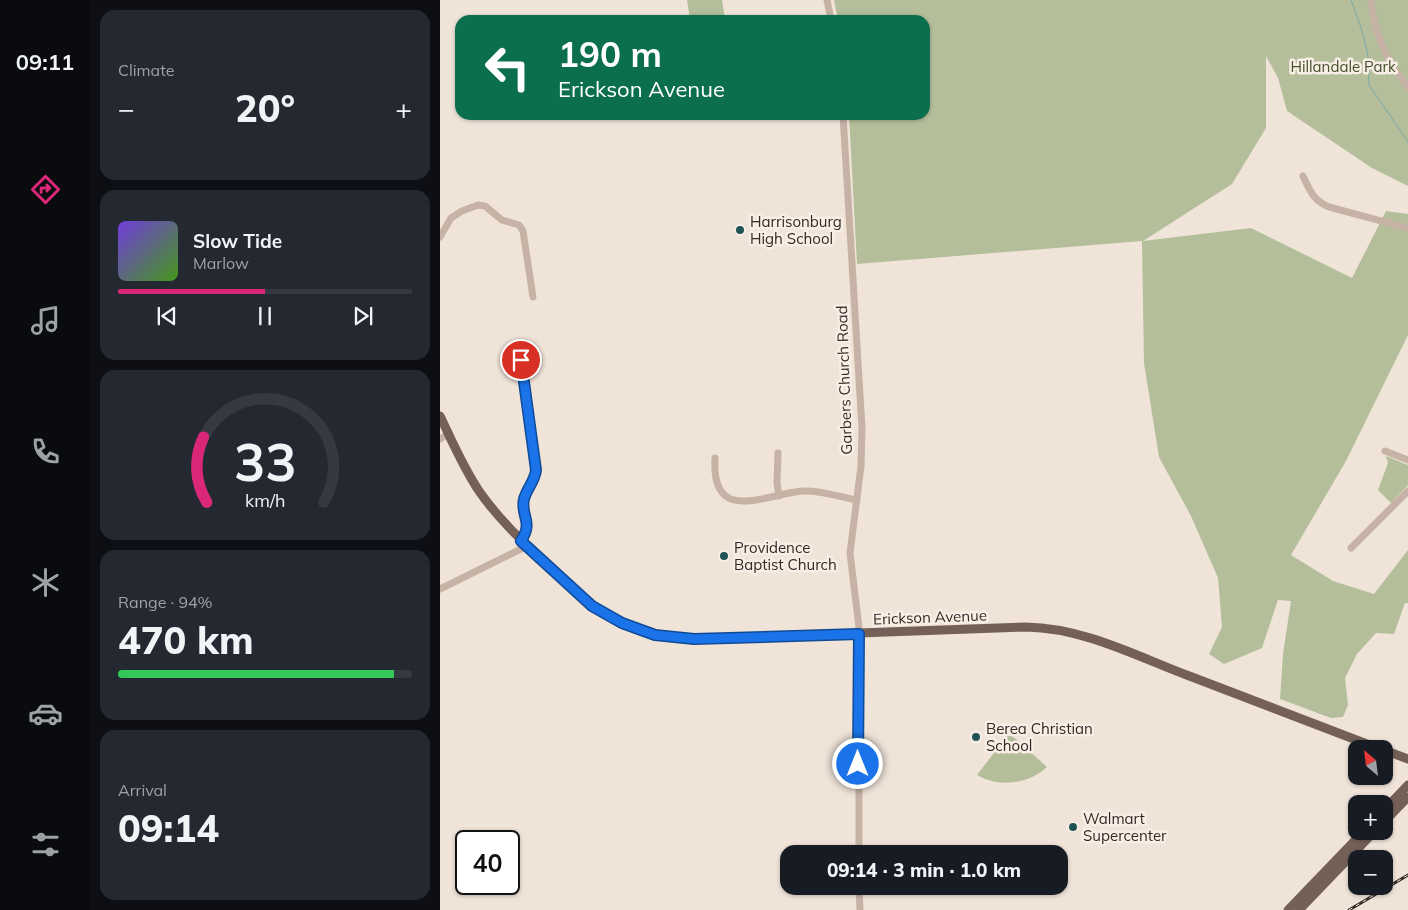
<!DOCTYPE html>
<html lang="en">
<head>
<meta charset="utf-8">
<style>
	:root { --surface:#171b24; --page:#242831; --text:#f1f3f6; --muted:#9ea1a6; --line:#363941; --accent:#db2777 }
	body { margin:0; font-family:Mulish,sans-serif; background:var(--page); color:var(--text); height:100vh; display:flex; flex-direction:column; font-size:19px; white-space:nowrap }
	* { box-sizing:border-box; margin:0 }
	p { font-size:16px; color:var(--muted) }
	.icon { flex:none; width:28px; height:28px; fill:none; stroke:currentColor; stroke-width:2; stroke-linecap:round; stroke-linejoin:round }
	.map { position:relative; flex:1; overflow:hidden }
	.sheet { display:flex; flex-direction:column; gap:10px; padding:10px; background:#0d0f14; width:350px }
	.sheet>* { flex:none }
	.banner { position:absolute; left:15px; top:15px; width:475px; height:105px; border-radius:15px; box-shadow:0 1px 4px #0004; background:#0b6e4f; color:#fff; overflow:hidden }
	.needle { width:32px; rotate:332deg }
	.buttons { position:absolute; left:908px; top:740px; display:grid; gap:10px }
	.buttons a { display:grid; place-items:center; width:45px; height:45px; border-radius:10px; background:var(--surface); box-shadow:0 1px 4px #0004; font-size:25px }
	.speed { position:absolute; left:15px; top:830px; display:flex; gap:10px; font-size:25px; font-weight:700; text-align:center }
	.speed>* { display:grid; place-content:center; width:65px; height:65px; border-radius:50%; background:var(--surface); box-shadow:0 1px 4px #0004; line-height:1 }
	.speed .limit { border:2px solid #111; border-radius:8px; background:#fff; color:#111 }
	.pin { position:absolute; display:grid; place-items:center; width:42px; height:42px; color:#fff; margin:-21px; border:2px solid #fff; border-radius:50%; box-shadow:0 1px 5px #0007 }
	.me { position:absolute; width:55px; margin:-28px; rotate:0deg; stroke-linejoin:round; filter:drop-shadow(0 0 4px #0008) }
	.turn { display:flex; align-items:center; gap:18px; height:105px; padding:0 20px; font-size:22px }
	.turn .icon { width:65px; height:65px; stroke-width:2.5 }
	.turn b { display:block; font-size:35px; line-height:42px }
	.big { font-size:38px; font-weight:800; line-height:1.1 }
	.sheet .tile { flex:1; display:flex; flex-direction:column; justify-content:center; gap:8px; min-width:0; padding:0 18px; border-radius:15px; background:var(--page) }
	.sheet .dial { align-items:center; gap:0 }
	.dial svg { height:130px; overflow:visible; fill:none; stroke:var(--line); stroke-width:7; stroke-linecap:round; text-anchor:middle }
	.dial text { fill:var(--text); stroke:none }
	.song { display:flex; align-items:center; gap:15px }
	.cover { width:60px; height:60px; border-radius:8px; background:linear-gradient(135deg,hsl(260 70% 55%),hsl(100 70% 35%)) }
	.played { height:5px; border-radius:2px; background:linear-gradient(90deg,var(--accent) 50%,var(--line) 50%) }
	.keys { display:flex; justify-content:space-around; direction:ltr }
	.heat { display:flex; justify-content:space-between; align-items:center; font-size:28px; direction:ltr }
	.charge { height:8px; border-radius:4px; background:linear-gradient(90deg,#34c759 94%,var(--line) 0) }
	.trip { position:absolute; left:340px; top:845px; width:288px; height:50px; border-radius:15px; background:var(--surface); box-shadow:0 1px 4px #0004; font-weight:800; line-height:50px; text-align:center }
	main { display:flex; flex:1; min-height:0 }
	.menu { display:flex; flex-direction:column; width:90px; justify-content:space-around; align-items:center; background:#090b0e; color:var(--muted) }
	.menu .icon { width:35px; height:35px }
	.menu .on { color:var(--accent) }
	.menu b { font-size:22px; color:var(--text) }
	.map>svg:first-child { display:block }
	.green { fill:#b4be9a }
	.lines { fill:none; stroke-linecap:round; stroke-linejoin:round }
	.stream { stroke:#7aabaa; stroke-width:1 }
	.minor { stroke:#c7b3a6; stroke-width:7 }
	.major { stroke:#756058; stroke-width:9 }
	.rail-casing { stroke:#332a26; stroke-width:3 }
	.rail { stroke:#f8eee5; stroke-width:1; stroke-dasharray:4; stroke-linecap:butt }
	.route-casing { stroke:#114b97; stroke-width:12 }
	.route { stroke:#1a73e8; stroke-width:9 }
	.poi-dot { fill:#1f5252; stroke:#f8eee5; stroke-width:2 }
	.labels { text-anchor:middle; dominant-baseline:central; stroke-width:5; stroke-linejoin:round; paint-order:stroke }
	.park-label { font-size:15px; fill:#45502c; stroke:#f8eee5 }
	.poi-label { font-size:15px; fill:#332a26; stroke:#f8eee5; text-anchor:start }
	.street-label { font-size:15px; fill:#332a26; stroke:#f8eee5 }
</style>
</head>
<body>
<main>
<nav class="menu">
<b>09:11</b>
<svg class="icon on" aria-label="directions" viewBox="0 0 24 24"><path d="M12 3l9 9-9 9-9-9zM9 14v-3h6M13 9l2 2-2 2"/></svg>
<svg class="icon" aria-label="music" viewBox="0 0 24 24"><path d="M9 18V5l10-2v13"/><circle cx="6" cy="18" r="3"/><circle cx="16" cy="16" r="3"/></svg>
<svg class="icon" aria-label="phone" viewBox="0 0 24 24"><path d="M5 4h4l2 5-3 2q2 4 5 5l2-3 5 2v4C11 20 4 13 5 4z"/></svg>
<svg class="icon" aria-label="climate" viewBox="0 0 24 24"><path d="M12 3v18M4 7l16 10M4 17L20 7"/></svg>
<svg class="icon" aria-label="car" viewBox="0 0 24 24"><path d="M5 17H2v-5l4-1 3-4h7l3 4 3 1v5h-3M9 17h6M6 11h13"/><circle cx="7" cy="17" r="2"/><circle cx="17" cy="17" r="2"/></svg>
<svg class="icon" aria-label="filters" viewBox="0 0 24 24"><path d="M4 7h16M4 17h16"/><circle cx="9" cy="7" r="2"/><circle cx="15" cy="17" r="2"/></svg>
</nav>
<section class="sheet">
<div class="tile"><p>Climate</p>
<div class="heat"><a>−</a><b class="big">20°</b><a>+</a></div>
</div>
<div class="tile">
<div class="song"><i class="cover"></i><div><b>Slow Tide</b><p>Marlow</p></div></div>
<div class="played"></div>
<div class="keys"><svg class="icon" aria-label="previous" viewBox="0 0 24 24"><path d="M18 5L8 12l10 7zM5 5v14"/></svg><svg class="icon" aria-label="pause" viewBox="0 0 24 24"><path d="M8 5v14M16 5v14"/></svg><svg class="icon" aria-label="next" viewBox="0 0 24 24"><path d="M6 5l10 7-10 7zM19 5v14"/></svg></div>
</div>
<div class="tile dial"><svg viewBox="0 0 100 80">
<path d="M14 69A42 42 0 1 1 86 69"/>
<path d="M14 69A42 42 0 0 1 12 29" stroke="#db2777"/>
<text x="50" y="56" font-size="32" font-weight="700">33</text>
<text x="50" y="72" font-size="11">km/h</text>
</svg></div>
<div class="tile"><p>Range · 94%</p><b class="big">470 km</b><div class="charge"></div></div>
<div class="tile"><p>Arrival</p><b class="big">09:14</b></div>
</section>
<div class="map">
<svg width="968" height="910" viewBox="0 0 968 910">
	<rect width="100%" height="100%" fill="#f0e4d9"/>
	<g class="green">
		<polygon points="247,0 282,0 285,20 250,20"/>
		<polygon points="394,0 968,0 968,186 932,168 847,111 838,78 826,56 826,128 792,184 703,241 811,228 912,278 946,211 968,214 968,335 906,461 851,555 893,581 934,594 968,550 968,603 965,603 954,634 936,633 917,654 905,678 908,705 903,717 891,718 840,699 843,654 851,601 838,600 822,648 784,664 769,654 782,627 778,578 751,516 719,457 704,363 702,241 417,264 409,115 485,115 485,20 398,20"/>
		<polygon points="946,456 968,465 968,485 951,503 938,490 948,463"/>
		<path d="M567,736H571L576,739L607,767C589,784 559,788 537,775Z"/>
	</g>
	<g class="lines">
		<path class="stream" d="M911,0C918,18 925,38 928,57C930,66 928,76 929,85L968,142"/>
		<g class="minor">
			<polyline points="387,0 391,20"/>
			<path d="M931,0C934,34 946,61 968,87"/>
			<polyline points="403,115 422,428 421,466 410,553 419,628 419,854"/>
			<path d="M863,176C870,191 873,200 889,207L968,228"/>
			<polyline points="0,237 11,218 22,211 38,205 45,206 62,220 79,225 83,231 93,297"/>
			<path d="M81,360L96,470C95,482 84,491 84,503C82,519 92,524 81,541"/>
			<polyline points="0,439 9,434"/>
			<polyline points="945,451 968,460"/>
			<polyline points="338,453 337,483 339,496"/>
			<path d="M275,458C271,526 325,494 363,491C381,490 399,497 417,500"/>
			<polyline points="911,548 968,491"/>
			<polyline points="0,589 87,546"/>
			<polyline points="419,886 420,910"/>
		</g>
		<g class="major">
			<path d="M0,416C12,441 23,467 39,491C57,517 80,539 103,561C151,607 184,637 254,639L586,627C645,628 698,657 752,677C814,701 877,725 940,749"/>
			<polyline points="944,750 968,759"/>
			<polyline points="944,810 968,785"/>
			<polyline points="944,822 968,797"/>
			<polyline points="848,910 924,831"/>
			<polyline points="859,910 935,831"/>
		</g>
		<defs>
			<polyline id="rail" points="909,910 968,875"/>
		</defs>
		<use href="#rail" class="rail-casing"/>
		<use href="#rail" class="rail"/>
	</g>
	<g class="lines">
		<defs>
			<path id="route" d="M81,360L96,470C95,481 87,488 84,499C80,516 94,521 81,541L152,606L182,623L215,635L254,639L419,634L418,764"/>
		</defs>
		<use href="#route" class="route-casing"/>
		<use href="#route" class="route"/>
	</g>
	<g class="poi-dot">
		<circle cx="300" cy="230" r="5"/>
		<circle cx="284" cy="556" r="5"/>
		<circle cx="536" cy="737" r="5"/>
		<circle cx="633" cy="827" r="5"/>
	</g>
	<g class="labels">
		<g class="park-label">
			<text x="903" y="66">Hillandale Park</text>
		</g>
		<g class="poi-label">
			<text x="310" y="221">Harrisonburg<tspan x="310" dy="17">High School</tspan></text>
			<text x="294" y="547">Providence<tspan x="294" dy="17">Baptist Church</tspan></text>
			<text x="546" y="728">Berea Christian<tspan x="546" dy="17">School</tspan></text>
			<text x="643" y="818">Walmart<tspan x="643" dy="17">Supercenter</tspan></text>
		</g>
		<g class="street-label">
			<text transform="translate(404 380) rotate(-92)">Garbers Church Road</text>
			<text transform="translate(490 617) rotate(-2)">Erickson Avenue</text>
		</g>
	</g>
</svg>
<div class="buttons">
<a><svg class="needle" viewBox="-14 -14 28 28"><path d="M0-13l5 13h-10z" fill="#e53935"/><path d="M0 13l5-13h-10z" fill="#9ea1a6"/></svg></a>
<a>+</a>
<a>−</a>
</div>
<div class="speed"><div class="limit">40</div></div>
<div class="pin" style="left:81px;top:360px;background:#d93025"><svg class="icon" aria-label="arrive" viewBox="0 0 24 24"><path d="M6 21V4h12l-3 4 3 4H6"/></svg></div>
<svg class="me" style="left:418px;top:764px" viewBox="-20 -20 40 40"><circle r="17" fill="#1a73e8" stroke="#fff" stroke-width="3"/><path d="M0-11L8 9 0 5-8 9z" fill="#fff"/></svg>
<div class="trip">09:14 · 3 min · 1.0 km</div>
<div class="banner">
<div class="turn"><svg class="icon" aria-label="left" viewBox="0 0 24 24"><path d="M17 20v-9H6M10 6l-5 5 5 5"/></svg><div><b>190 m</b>Erickson Avenue</div></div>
</div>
</div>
</main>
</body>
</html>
